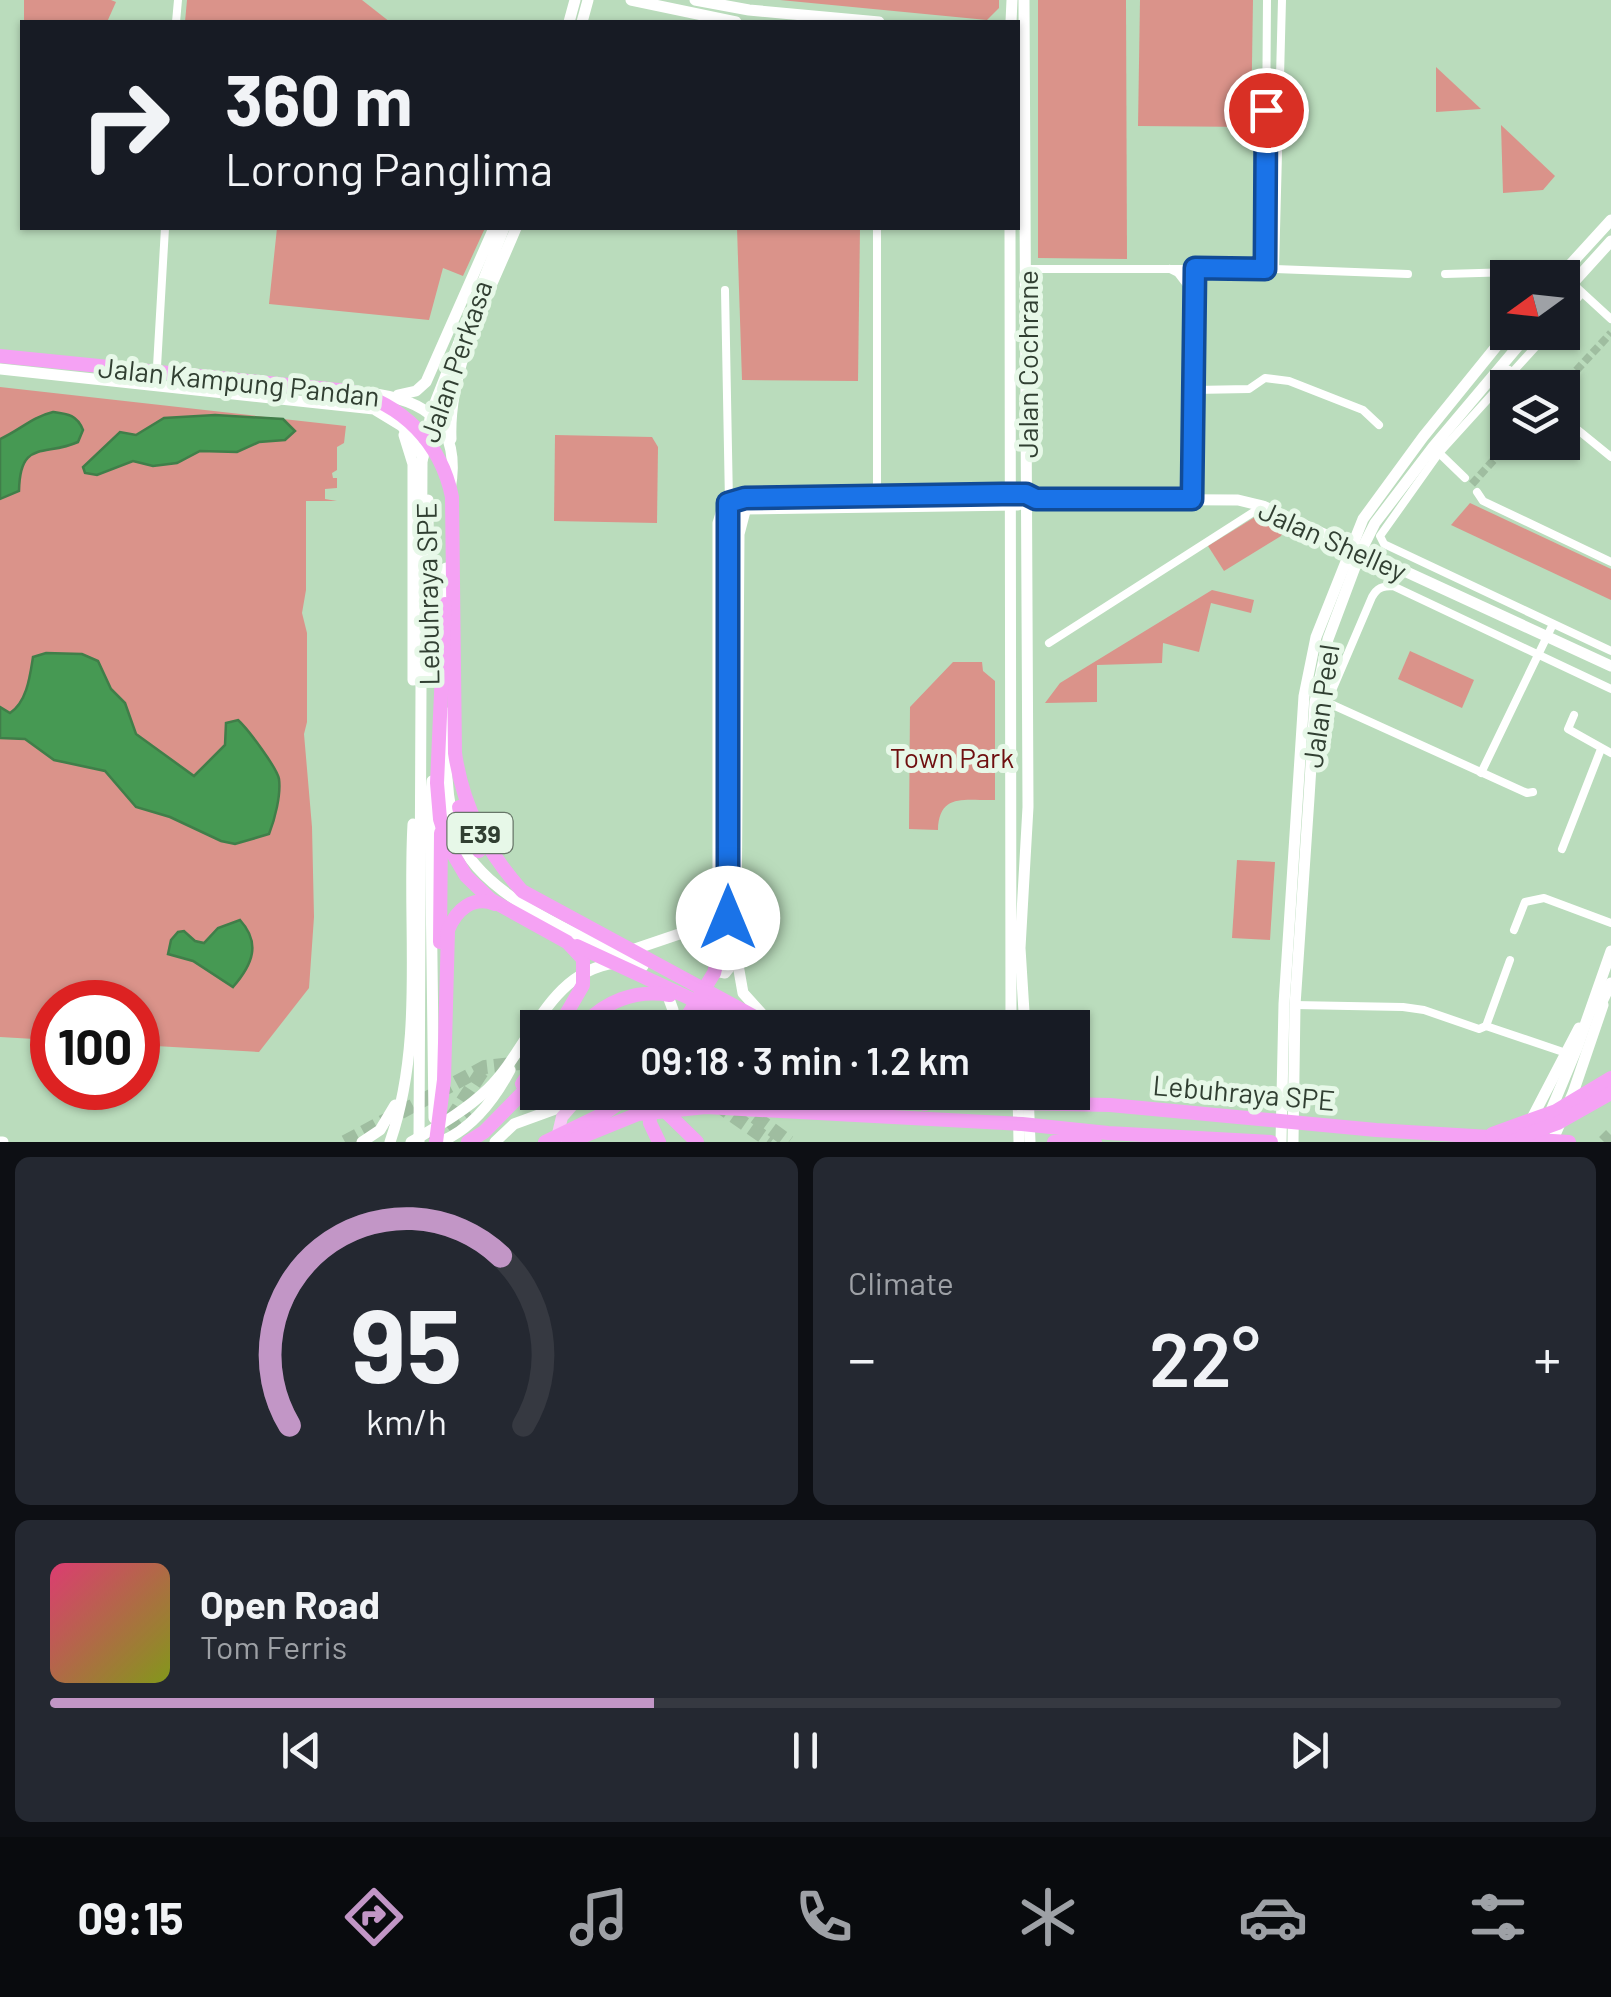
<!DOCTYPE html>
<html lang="en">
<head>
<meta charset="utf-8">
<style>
	:root { --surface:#171b24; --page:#242831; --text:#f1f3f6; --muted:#9ea1a6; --line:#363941; --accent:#c296c6 }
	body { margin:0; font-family:Barlow,sans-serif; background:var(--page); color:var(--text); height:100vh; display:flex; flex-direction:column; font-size:38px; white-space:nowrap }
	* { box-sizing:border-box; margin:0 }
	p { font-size:32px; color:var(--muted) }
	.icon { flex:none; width:55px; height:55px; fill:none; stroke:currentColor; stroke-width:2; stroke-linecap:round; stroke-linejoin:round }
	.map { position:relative; height:1142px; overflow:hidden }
	.sheet { display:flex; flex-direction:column; gap:15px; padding:15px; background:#0d0f14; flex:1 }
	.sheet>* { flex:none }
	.top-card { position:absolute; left:20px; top:20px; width:1000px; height:210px; border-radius:0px; box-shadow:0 2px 8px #0004; background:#171b24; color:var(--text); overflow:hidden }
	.needle { width:65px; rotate:255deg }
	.buttons { position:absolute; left:1490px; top:260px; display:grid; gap:20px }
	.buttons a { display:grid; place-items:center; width:90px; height:90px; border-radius:0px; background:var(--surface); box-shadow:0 2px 8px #0004; font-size:50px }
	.speed { position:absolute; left:30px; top:980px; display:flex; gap:20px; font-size:50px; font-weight:700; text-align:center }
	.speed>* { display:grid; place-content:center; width:130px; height:130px; border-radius:50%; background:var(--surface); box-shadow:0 2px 8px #0004; line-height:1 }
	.speed .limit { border:15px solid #d22; background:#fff; color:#111 }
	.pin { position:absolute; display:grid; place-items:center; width:85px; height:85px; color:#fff; margin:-42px; border:5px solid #fff; border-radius:50%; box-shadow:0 2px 10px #0007 }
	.me { position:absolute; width:110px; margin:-55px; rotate:0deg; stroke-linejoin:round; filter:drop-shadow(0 0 8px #0008) }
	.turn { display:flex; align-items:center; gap:35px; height:210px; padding:0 40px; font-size:45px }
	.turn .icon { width:130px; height:130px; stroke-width:2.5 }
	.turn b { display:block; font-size:70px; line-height:85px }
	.big { font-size:75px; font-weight:600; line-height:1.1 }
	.sheet .tile { flex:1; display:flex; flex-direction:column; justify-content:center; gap:15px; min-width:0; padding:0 35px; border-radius:15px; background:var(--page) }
	.sheet .dial { align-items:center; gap:0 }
	.dial svg { height:260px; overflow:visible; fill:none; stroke:var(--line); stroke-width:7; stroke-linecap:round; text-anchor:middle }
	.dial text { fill:var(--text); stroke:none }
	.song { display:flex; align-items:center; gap:30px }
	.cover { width:120px; height:120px; border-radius:15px; background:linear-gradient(135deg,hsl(340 70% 55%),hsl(70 70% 35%)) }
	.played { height:10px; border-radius:5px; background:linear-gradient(90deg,var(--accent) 40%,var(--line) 40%) }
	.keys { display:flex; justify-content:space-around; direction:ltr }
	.heat { display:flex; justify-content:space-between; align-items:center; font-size:55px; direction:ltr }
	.sheet .tiles { flex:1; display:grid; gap:15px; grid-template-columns:1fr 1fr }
	.tile:last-child { grid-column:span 2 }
	.trip { position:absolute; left:520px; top:1010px; width:570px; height:100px; border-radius:0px; background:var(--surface); box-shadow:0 2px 8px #0004; font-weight:600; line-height:100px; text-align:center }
	.dock { display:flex; height:160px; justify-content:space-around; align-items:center; background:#090b0e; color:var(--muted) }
	.dock .icon { width:70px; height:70px }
	.dock .active { color:var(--accent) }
	.dock b { font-size:45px; color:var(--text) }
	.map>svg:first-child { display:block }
	.green { fill:#da938a }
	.water { fill:#469953; stroke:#407e49; stroke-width:2.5 }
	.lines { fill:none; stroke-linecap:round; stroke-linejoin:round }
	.street-tunnel { stroke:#9fbda0; stroke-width:8; stroke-dasharray:8 4; stroke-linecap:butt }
	.highway-tunnel { stroke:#9fbda0; stroke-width:14; stroke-dasharray:14 7; stroke-linecap:butt }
	.street { stroke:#fff; stroke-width:8 }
	.secondary { stroke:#fff; stroke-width:11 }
	.primary { stroke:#f9c7f8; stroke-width:12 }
	.highway { stroke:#f5a2f4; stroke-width:14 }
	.route-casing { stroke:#114b97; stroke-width:25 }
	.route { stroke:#1a73e8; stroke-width:18 }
	.labels { text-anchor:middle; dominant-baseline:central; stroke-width:10; stroke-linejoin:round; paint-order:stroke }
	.shield { fill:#e7f8e8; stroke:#687669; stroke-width:2.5 }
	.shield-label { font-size:25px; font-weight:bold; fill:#313f32 }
	.street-label { font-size:28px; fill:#313f32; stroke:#e7f8e8 }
	.park-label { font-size:28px; fill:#6f0f10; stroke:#e7f8e8 }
</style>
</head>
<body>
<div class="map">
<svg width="1611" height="1142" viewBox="0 0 1611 1142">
	<rect width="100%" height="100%" fill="#badcbc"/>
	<g class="green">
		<polygon points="24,0 111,0 116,2 107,22 24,22"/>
		<polygon points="187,0 362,0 390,22 185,22"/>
		<polygon points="780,0 999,0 999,8 987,20"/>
		<polygon points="1038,0 1126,0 1127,259 1038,258"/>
		<polygon points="1140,0 1253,0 1251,127 1138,126"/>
		<polygon points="1436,67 1481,109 1436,112"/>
		<polygon points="1501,125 1555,176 1543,190 1503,193"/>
		<polygon points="277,228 485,228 463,276 443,268 429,320 269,304"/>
		<polygon points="737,228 860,228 858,381 742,380"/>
		<polygon points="0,387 346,426 344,443 337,447 337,470 332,473 333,478 337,478 337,488 325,489 325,499 337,501 306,501 306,590 302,613 307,633 307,722 304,734 312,827 314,917 309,988 259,1052 138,1045 138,1002 52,1002 52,1040 0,1037"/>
		<polygon points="555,435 652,437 658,447 657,523 554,521"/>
		<polygon points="1470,503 1611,569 1611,600 1451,525"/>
		<polygon points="1266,514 1283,521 1285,528 1281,536 1224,571 1208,546 1255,517"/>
		<polygon points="1212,590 1254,600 1251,613 1211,603 1199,652 1163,643 1162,663 1097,665 1097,702 1045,703 1060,683"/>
		<polygon points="1410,651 1474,680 1462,708 1398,679"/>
		<path d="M953,662H982L983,671L995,681V800C966,801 939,792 938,830L909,829L910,707Z"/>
		<polygon points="1237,860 1275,862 1270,940 1232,938"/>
	</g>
	<g class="water">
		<path d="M53,412C68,414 77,415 83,430L78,442C44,457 20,439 19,491L0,499V439C20,430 32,417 53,412Z"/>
		<polygon points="215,415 283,419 295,431 285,440 259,442 237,452 200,451 177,463 153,466 133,461 97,475 85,473 83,467 120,432 136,435 164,418"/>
		<path d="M46,653L82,654L98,661L111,689L125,703L136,734L194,776L225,745L226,723L238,720C248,729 277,768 279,779C281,795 275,819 269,834L235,844L221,841L170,817L136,807L105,771L54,760L25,739L0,738V707L10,713C27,702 30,676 33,657Z"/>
		<path d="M240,920C261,943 253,964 233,987L193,961L168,954L171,940L178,932L184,931L195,941L204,943L218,928Z"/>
	</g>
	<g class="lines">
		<g class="street-tunnel">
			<polyline points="1560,388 1611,333"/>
			<polyline points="1472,484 1510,442"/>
		</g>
		<g class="highway-tunnel">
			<polyline points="699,1092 771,1142"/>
			<polyline points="721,1092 789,1142"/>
			<polyline points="451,1119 483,1070"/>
			<polyline points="431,1141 469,1111"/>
			<polyline points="345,1142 485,1067 538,1061"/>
			<polyline points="1604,1142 1611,1135"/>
		</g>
		<g class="street">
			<polyline points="176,22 178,0"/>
			<polyline points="1027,269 1275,269 1408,274"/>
			<polyline points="1170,269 1178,273 1194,294"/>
			<polyline points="1265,269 1267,0"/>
			<polyline points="1275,269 1282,0"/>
			<polyline points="1445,274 1513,272 1530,278"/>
			<polyline points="1562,274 1611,319"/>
			<polyline points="1544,278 1563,269"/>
			<polyline points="725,290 729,503"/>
			<polyline points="1562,316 1582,293"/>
			<polyline points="1549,332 1439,453 1380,536 1384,544 1611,651"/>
			<polyline points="1509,370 1529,388"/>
			<polyline points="156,384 165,228"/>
			<polyline points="1194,390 1249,389 1265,378 1289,381 1363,410 1379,425"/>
			<polyline points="1562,417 1611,457"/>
			<polyline points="1436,450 1465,478"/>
			<polyline points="1477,492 1483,501 1611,562"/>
			<polyline points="877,497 877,228"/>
			<polyline points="1192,499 1195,268"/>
			<polyline points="1049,643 1263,506"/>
			<path d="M1328,700L1372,597C1377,588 1382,586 1393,586L1611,689"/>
			<polyline points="1324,701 1527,793 1533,792"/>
			<polyline points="1574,715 1568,729 1611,753"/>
			<polyline points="1481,773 1553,624"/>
			<polyline points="1562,849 1601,749"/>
			<polyline points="1514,930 1525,902 1544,898 1611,923"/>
			<polyline points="1294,1005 1403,1007 1424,1010 1479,1029 1486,1026 1566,1053"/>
			<polyline points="1486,1026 1510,960"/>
		</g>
		<g class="secondary">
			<polyline points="631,0 736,22"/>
			<polyline points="695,0 749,10 879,22"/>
			<polyline points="1024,0 1028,807 1020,948 1025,1028"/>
			<polyline points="569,22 575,0"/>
			<polyline points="582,22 588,0"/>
			<polyline points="1011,22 1012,0"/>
			<polyline points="1010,228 1011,1028"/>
			<polyline points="1558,278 1611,220"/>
			<polyline points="1562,295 1611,241"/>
			<polyline points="0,369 374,409 402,426 423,457"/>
			<path d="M367,393C427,399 462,425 450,490"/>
			<polyline points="398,395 416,391 426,382 494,228"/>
			<polyline points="404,435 413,464 413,680"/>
			<path d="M451,439C448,366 489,294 516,228"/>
			<polyline points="428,500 428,676"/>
			<polyline points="729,503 745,499 1027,494 1037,499 1238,500 1263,506 1611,666"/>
			<polyline points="742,509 1018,505"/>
			<polyline points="446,610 446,568"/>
			<path d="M447,713C446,753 444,798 458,836C479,897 588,939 643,966"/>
			<polyline points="432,781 430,805 434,1118"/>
			<polyline points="718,940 718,523 722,510 729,503"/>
			<polyline points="629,951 694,929 718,900"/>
			<polyline points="717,959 720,972 725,973 729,968 736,930 739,534 745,511"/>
			<polyline points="737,959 743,993 771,1024"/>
			<polyline points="665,988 673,1010 673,1028"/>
			<polyline points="1598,1010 1611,983"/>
			<polyline points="1018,1092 1019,1142"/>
			<polyline points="1028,1092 1030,1142"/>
			<polyline points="1549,1115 1577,1048 1611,951"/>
			<polyline points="1530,1122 1579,1028"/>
			<polyline points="0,1142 3,1142"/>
			<polyline points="362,1142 380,1130 395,1105"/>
			<path d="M390,1142C425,1040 407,929 413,824"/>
			<path d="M411,1142C438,1126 465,1111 488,1089C531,1047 548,971 616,963"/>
			<polyline points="419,1142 422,462 431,413 504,228"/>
			<path d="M440,1142C472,1129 494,1100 510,1070"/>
			<polyline points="495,1142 514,1124 602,1092"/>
			<polyline points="1281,1142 1284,1004 1304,696 1316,637 1363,519 1423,437 1508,332"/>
			<polyline points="1293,1142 1295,1005 1309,798 1315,702 1328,639 1361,551 1375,523 1433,447 1530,332"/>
			<polyline points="1552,1142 1573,1093 1603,1005"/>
		</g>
		<polyline class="primary" points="556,1142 562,1117 575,1102"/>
		<g class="highway">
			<path d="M0,356L349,391C403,404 441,443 452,497L455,753C463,808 486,850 522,891L775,1028"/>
			<polyline points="445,604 437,783 440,819 449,847 466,876 491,900 567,942 583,959 583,985 558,1028"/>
			<polyline points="459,807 464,827 479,851"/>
			<polyline points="440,942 441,833"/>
			<polyline points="577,946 754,1028"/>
			<path d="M581,1028C604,1001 636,989 670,995"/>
			<polyline points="680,1028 714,973 728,918 729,503"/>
			<polyline points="522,1084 538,1060"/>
			<polyline points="889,1092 925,1104"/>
			<polyline points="915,1092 960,1102 1110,1105 1376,1130 1569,1142"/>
			<polyline points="626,1093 662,1108 697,1142"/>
			<polyline points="649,1105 650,1123 659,1142"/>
			<polyline points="1492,1134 1556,1111 1611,1078"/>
			<polyline points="1522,1136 1558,1123 1611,1093"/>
			<path d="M436,1142L444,1080L448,930C456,910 473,895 495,904"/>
			<polyline points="468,1142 484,1132 538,1077"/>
			<polyline points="545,1142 605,1113 634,1092"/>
			<polyline points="569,1142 638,1114 706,1107 1022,1124 1108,1133 1271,1142"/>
			<polyline points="1054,1142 1095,1142"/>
		</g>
	</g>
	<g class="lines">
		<defs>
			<polyline id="route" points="728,918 728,503 745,498 1002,494 1026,494 1036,499 1192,499 1195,268 1265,269 1266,110"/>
		</defs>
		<use href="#route" class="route-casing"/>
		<use href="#route" class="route"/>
	</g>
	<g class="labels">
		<rect class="shield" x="447.5" y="813" width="65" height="40" rx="8"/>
		<g class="shield-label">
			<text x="480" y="833">E39</text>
		</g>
		<g class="street-label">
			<text transform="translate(455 361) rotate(-71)">Jalan Perkasa</text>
			<text transform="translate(1027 364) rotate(-90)">Jalan Cochrane</text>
			<text transform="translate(239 381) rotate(6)">Jalan Kampung Pandan</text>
			<text transform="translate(1333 540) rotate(24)">Jalan Shelley</text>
			<text transform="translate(427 594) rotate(-91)">Lebuhraya SPE</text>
			<text transform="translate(1320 706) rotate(-82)">Jalan Peel</text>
			<text transform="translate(1244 1092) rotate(5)">Lebuhraya SPE</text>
		</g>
		<g class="park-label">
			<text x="952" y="757">Town Park</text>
		</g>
	</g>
</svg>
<div class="buttons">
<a><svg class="needle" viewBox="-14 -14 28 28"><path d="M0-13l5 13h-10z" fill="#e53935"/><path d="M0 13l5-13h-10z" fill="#9ea1a6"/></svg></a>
<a><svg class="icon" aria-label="layers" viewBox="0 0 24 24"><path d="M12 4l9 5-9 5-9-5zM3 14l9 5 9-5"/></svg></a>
</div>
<div class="speed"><div class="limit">100</div></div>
<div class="pin" style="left:1266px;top:110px;background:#d93025"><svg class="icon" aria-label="arrive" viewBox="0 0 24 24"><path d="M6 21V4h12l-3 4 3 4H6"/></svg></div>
<svg class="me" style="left:728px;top:918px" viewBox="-20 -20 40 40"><circle r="19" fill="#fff"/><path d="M0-13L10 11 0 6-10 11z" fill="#1a73e8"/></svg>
<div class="trip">09:18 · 3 min · 1.2 km</div>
<div class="top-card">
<div class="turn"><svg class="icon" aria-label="right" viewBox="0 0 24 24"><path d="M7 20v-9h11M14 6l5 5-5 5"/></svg><div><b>360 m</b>Lorong Panglima</div></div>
</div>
</div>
<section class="sheet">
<div class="tiles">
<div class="tile dial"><svg viewBox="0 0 100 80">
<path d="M14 69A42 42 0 1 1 86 69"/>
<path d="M14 69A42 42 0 0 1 79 17" stroke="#c296c6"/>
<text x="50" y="56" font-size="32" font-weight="700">95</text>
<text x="50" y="72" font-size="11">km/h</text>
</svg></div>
<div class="tile"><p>Climate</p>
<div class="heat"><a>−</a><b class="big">22°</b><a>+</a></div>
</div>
<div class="tile">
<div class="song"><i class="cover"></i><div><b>Open Road</b><p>Tom Ferris</p></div></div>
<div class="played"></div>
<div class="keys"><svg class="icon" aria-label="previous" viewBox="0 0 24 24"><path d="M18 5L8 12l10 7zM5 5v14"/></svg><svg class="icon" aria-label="pause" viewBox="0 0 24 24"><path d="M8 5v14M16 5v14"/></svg><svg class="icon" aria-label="next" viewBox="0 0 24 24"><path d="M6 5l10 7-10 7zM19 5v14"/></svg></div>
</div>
</div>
</section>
<nav class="dock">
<b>09:15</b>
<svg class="icon active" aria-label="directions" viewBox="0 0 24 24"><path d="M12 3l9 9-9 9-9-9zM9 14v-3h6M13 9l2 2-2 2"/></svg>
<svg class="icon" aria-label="music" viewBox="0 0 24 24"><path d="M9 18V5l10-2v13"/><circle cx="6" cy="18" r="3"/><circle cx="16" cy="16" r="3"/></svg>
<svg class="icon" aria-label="phone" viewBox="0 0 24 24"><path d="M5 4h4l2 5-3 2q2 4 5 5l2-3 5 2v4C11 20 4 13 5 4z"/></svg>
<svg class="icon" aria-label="climate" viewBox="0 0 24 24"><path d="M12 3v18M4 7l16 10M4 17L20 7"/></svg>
<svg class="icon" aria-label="car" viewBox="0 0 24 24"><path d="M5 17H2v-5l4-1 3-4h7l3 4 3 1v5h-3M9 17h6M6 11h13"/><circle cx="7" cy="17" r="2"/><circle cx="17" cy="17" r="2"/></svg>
<svg class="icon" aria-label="filters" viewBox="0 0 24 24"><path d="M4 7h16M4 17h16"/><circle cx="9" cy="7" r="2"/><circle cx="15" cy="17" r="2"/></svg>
</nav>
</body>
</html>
